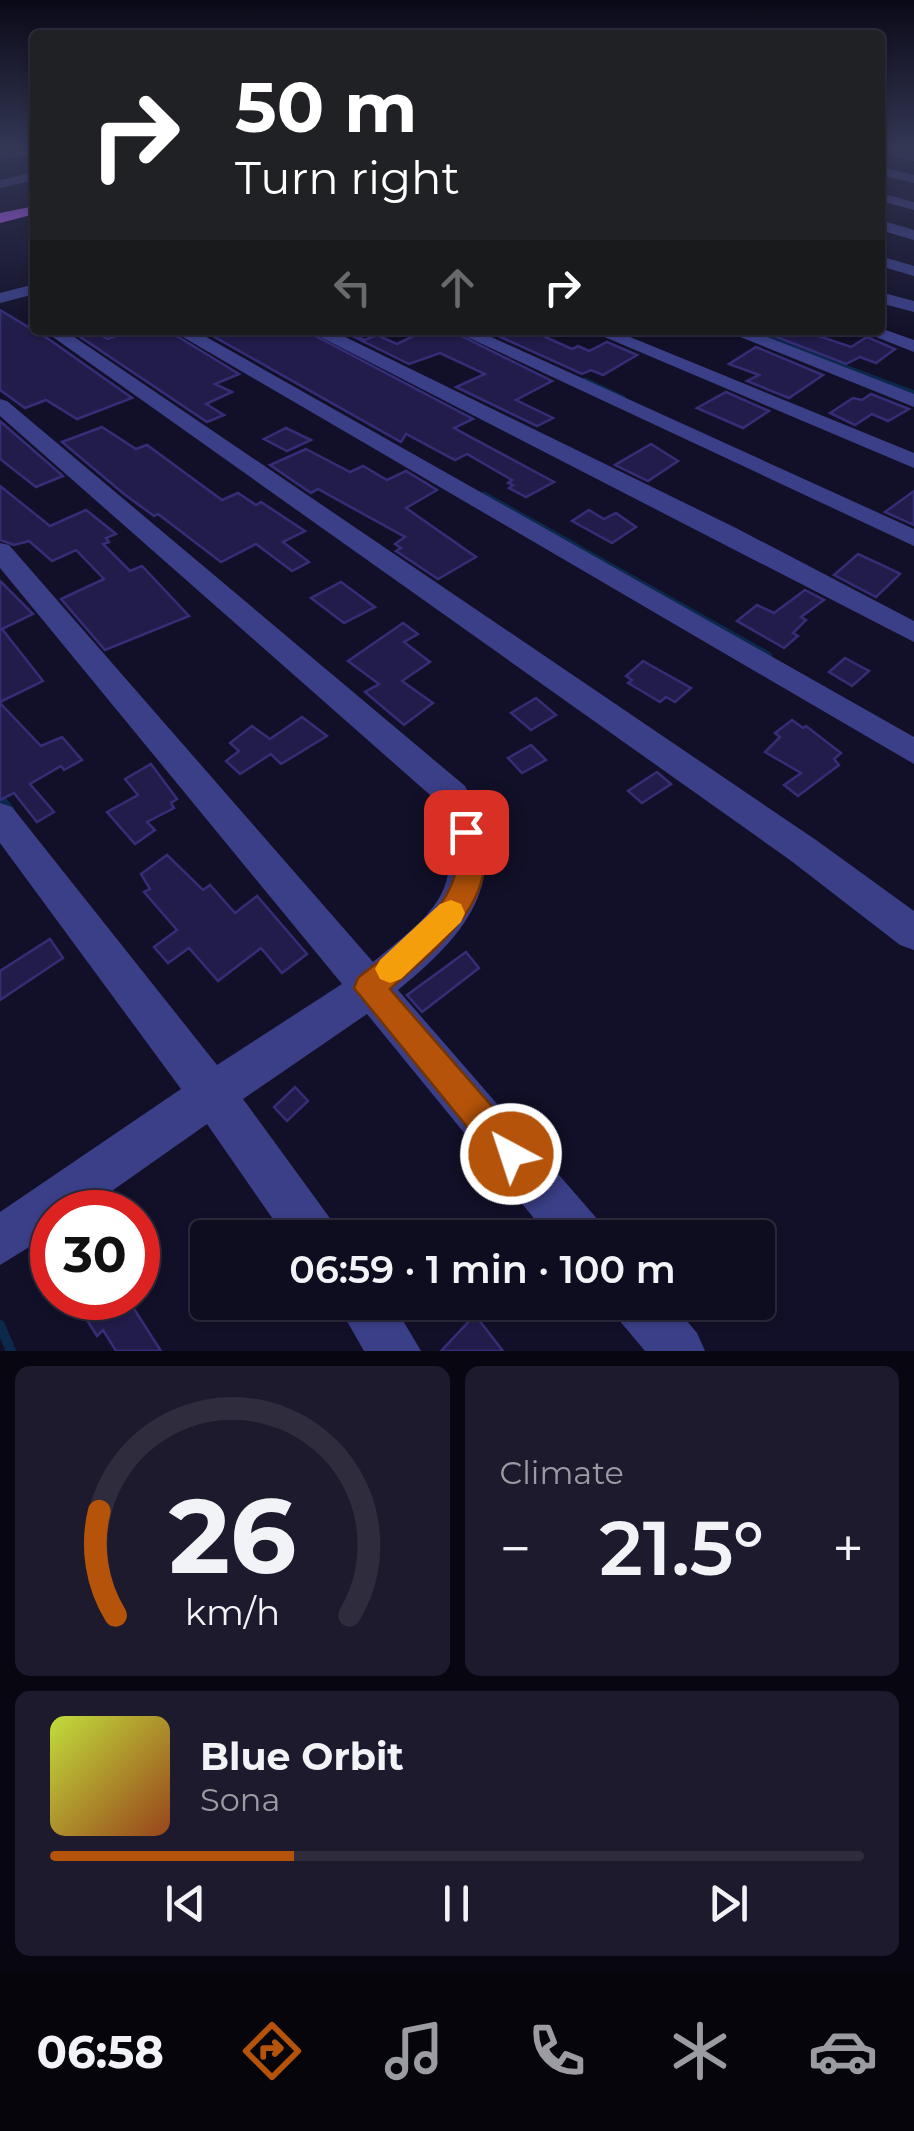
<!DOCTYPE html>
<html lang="en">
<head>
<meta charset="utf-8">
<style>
	:root { --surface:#0e0c1f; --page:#1c1a2c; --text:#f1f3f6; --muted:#9b9ba4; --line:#2e2c3d; --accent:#b45309 }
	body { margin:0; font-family:Montserrat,sans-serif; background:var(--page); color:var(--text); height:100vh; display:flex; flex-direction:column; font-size:38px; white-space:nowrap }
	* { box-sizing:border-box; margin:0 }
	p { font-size:32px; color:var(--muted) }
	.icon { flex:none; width:55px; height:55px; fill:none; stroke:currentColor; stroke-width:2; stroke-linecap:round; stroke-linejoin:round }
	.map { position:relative; height:1351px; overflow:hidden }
	.drawer { display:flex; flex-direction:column; gap:15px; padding:15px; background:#080711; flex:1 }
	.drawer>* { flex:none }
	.guide { position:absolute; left:30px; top:30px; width:855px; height:305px; border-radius:10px; box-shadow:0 2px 8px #0004,0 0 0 2px var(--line); background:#202124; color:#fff; overflow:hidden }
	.speed { position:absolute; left:30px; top:1190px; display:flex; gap:20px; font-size:50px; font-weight:700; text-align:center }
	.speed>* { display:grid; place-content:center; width:130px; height:130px; border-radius:50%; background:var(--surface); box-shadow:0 2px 8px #0004,0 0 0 2px var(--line); line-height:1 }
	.speed .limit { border:15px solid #d22; background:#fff; color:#111 }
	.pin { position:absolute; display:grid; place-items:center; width:85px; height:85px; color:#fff; margin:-42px; border-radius:20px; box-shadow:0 5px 15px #0006 }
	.me { position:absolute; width:110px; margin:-55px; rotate:320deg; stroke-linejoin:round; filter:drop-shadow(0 0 8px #0008) }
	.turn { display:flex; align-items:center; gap:35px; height:210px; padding:0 40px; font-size:45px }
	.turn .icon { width:130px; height:130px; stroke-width:2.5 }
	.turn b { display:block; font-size:70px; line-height:85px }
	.lanes { display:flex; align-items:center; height:95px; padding:0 40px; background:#0003; justify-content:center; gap:50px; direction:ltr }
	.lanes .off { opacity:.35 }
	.big { font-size:75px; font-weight:600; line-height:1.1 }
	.drawer .widget { flex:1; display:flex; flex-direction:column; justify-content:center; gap:15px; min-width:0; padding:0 35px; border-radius:15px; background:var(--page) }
	.drawer .dial { align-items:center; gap:0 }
	.dial svg { height:260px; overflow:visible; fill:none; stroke:var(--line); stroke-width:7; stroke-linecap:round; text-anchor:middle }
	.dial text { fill:var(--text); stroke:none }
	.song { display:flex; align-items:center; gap:30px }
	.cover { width:120px; height:120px; border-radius:15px; background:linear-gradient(135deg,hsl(70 70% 55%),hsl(20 70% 35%)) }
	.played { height:10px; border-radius:5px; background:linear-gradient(90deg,var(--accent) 30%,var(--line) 30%) }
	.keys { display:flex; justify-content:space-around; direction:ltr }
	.heat { display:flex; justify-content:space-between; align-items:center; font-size:55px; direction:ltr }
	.drawer .tiles { flex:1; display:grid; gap:15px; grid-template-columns:1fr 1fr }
	.widget:last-child { grid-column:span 2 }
	.trip { position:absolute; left:190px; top:1220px; width:585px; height:100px; border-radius:10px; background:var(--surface); box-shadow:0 2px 8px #0004,0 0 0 2px var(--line); font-weight:600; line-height:100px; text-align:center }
	.menu { display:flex; height:160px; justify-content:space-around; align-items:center; background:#06050c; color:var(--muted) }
	.menu .icon { width:70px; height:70px }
	.menu .active { color:var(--accent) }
	.menu b { font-size:45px; color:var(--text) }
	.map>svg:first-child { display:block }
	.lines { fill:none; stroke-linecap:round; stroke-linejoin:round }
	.stream-far4 { stroke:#0c294c; stroke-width:4 }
	.stream-far3 { stroke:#0c294c; stroke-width:5 }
	.stream-far2 { stroke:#0c294c; stroke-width:6 }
	.stream-far1 { stroke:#0c294c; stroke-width:8 }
	.stream { stroke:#0c294c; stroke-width:10 }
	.building { fill:#211c4a; stroke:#352e77; stroke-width:2.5 }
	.minor { fill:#3b3f88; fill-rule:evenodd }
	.major { fill:#b45fff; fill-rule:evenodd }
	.route { fill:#b45309; stroke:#753606; stroke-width:2.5 }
	.slow { fill:#f59e0b }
</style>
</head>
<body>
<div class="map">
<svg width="914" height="1351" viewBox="0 0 914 1351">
	<rect width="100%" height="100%" fill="#121029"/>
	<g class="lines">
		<polyline class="stream-far4" points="749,330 881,380"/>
		<g class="stream-far3">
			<polyline points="874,378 914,393"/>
			<polyline points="585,380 623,398"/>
			<polyline points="484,494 575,545"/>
		</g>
		<polyline class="stream-far2" points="570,543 769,655"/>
		<polyline class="stream-far1" points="0,796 11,811"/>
		<polyline class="stream" points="0,1325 11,1351"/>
	</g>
	<g class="building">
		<polygon points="0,310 50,340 132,398 77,419 46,400 25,408 0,390"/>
		<polygon points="91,330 108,339 133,330 167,330 239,374 215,384 232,392 206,404 224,415 207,422 73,332"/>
		<polygon points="202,330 304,330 473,419 454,428 554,482 526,497 509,488 513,485 508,483 512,480 467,454 455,460 406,434 401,442"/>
		<polygon points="340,330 365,340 377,335 397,344 426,330 449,330 552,381 516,400 553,418 537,426 456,387 485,374 440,353 409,364"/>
		<polygon points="485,330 530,330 572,349 578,346 589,351 607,342 637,355 603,375 591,370 582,374"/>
		<polygon points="783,330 801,330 851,347 867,337 895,349 876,363 860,357 846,364 774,336"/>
		<polygon points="756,347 823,375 789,398 747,381 759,375 729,364"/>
		<polygon points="726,392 769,411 743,428 697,408"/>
		<polygon points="871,394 909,409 888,421 872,414 855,425 830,413 853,398 862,400"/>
		<polygon points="0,421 1,422 63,476 36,487 0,459"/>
		<polygon points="102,427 136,449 147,445 222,500 238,493 256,505 261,502 305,531 283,542 309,562 292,571 256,544 221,562 158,514 154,516 124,494 62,442"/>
		<polygon points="286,428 311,440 287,451 264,439"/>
		<polygon points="651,444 678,461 648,481 615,465"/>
		<polygon points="306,449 350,472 363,466 387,480 406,471 437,490 406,508 476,557 438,579 396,551 401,548 395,544 405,537 318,489 311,493 270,465"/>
		<polygon points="0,486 50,526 86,510 116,534 106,538 109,542 103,544 130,571 142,566 189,616 105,650 61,599 104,579 76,550 52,561 29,541 14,545 0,540"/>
		<polygon points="914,491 914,525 885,512"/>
		<polygon points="589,510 604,519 616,513 636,527 612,543 572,521"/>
		<polygon points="858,554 897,572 900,574 876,597 834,575"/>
		<polygon points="0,581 33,614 2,629 43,681 0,702"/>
		<polygon points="341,582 375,607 344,623 311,598"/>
		<polygon points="805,590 824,600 801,617 806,620 793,633 798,636 784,648 737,621 757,605 774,613"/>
		<polygon points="403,623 418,634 404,642 430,662 402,681 433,703 404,725 365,692 379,684 348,661"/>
		<polygon points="845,658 869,671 852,686 829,672"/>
		<polygon points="643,661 691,688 675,702 666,697 660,702 628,683 632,680 626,676"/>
		<polygon points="536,698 556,715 531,730 511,713"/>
		<polygon points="0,703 41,746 62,737 82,760 64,770 61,766 30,784 54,812 37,822 14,793 0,800"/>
		<polygon points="302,717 327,736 281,764 271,754 240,774 226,761 239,751 230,743 252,726 270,739"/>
		<polygon points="792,720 803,728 806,726 841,753 834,759 839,765 798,796 784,785 801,773 765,752 780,737 775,733"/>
		<polygon points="531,745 546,760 522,773 508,758"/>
		<polygon points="151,764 177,799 171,803 174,808 147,822 155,830 135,844 107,812 138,795 125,779"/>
		<polygon points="657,772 671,784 642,803 628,791"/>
		<polygon points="167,855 203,890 210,885 235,913 257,896 307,954 282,973 261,948 218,981 189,948 168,963 154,947 177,930 144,892 150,889 141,874"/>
		<polygon points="50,939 63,958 0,1000 0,971"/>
		<polygon points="466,952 479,968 422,1012 407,995"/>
		<polygon points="295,1087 308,1101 287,1121 274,1107"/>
		<polygon points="73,1298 127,1298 161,1351 116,1351 103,1330 97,1336"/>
		<polygon points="475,1315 503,1351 441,1351"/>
	</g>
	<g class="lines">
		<g class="minor">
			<polygon points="27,146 35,146 35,152 0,160 0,152"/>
			<polygon points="880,146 914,153 914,161 880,152"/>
			<polygon points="880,167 914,175 914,183 880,175"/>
			<polygon points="35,172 35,180 0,188 0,180"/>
			<polygon points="880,193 914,202 914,210 880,201"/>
			<polygon points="880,220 914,230 914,240 880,230"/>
			<polygon points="880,256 914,266 914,276 880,266"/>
			<polygon points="35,284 35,294 0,303 0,293"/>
			<polygon points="880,292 914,301 914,312 880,303"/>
			<polygon points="880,328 914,340 914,352 858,330"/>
			<polygon points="43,330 64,330 816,840 914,911 914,950 900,945 790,860"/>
			<polygon points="171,330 194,330 914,737 914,764"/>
			<polygon points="307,330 331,330 736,528 914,621 914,642"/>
			<polygon points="452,330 476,330 914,529 914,546"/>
			<polygon points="588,330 613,330 914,453 914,468"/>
			<polygon points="723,330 749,330 914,394 914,407"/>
			<path d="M0,399L7,401L465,786C514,878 469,932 398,990L599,1221L606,1238H550L367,1014L243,1099L332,1221L339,1238H286L207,1124L82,1212H52V1233L0,1265V1212L181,1089L0,843V803L12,807L217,1065L342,984L0,568V543L9,545L373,962C438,909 467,890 438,802L0,416Z"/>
			<polygon points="336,1302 392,1302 421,1351 364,1351"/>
			<polygon points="612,1302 671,1302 697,1333 705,1351 645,1351 619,1320"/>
		</g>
		<polygon class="major" points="35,206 35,214 0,223 0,213"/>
	</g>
	<linearGradient id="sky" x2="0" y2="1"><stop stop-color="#0a0917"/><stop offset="0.44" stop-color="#333754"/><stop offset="1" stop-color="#333754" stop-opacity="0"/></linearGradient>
	<rect width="914" height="335" fill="url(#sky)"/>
	<path class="route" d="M466,821L475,825C511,894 434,950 390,989L523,1142L528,1154L523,1166L511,1172L499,1166L354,988L358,978C393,949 446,918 456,870C458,855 449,839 457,825Z"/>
	<polygon class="slow" points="451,900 461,904 465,913 461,922 401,979 390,983 380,979 375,969 380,960 440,904"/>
</svg>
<div class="speed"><div class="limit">30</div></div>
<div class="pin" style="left:466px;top:832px;background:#d93025"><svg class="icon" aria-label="arrive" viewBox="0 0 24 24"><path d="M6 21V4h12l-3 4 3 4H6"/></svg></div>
<svg class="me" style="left:511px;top:1154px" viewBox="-20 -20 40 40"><circle r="17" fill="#b45309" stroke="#fff" stroke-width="3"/><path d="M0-11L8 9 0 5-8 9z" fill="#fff"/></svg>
<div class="trip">06:59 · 1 min · 100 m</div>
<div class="guide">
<div class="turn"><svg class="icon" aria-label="right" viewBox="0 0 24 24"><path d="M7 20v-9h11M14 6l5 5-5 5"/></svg><div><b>50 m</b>Turn right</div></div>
<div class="lanes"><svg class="icon off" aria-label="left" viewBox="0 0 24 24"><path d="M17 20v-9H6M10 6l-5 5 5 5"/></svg><svg class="icon off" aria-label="ahead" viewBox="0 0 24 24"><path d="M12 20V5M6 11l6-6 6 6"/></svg><svg class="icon" aria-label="right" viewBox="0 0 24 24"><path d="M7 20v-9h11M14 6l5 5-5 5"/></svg></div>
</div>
</div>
<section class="drawer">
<div class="tiles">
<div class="widget dial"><svg viewBox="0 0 100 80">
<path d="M14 69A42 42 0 1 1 86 69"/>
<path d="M14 69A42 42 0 0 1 9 37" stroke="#b45309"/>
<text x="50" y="56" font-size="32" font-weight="700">26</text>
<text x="50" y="72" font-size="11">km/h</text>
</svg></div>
<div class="widget"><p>Climate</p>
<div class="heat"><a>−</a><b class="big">21.5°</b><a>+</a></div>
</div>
<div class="widget">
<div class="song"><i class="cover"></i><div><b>Blue Orbit</b><p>Sona</p></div></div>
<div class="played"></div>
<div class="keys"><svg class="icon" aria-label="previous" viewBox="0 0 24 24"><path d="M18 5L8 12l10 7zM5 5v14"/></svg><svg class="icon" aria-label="pause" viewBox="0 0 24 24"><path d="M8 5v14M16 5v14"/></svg><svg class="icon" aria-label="next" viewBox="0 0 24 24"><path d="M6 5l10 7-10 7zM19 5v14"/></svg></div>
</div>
</div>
</section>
<nav class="menu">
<b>06:58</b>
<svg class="icon active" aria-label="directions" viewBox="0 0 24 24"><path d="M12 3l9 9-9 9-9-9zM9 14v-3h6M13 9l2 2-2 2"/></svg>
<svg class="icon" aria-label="music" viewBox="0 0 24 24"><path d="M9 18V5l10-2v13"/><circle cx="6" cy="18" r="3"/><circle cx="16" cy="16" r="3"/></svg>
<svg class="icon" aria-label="phone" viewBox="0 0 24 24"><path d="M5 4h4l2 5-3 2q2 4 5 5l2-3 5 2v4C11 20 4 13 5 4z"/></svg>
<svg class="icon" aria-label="climate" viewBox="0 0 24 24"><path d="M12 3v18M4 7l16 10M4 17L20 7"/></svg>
<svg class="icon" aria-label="car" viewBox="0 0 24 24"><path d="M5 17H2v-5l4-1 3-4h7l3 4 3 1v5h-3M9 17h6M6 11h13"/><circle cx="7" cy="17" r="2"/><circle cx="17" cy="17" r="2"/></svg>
</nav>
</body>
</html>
